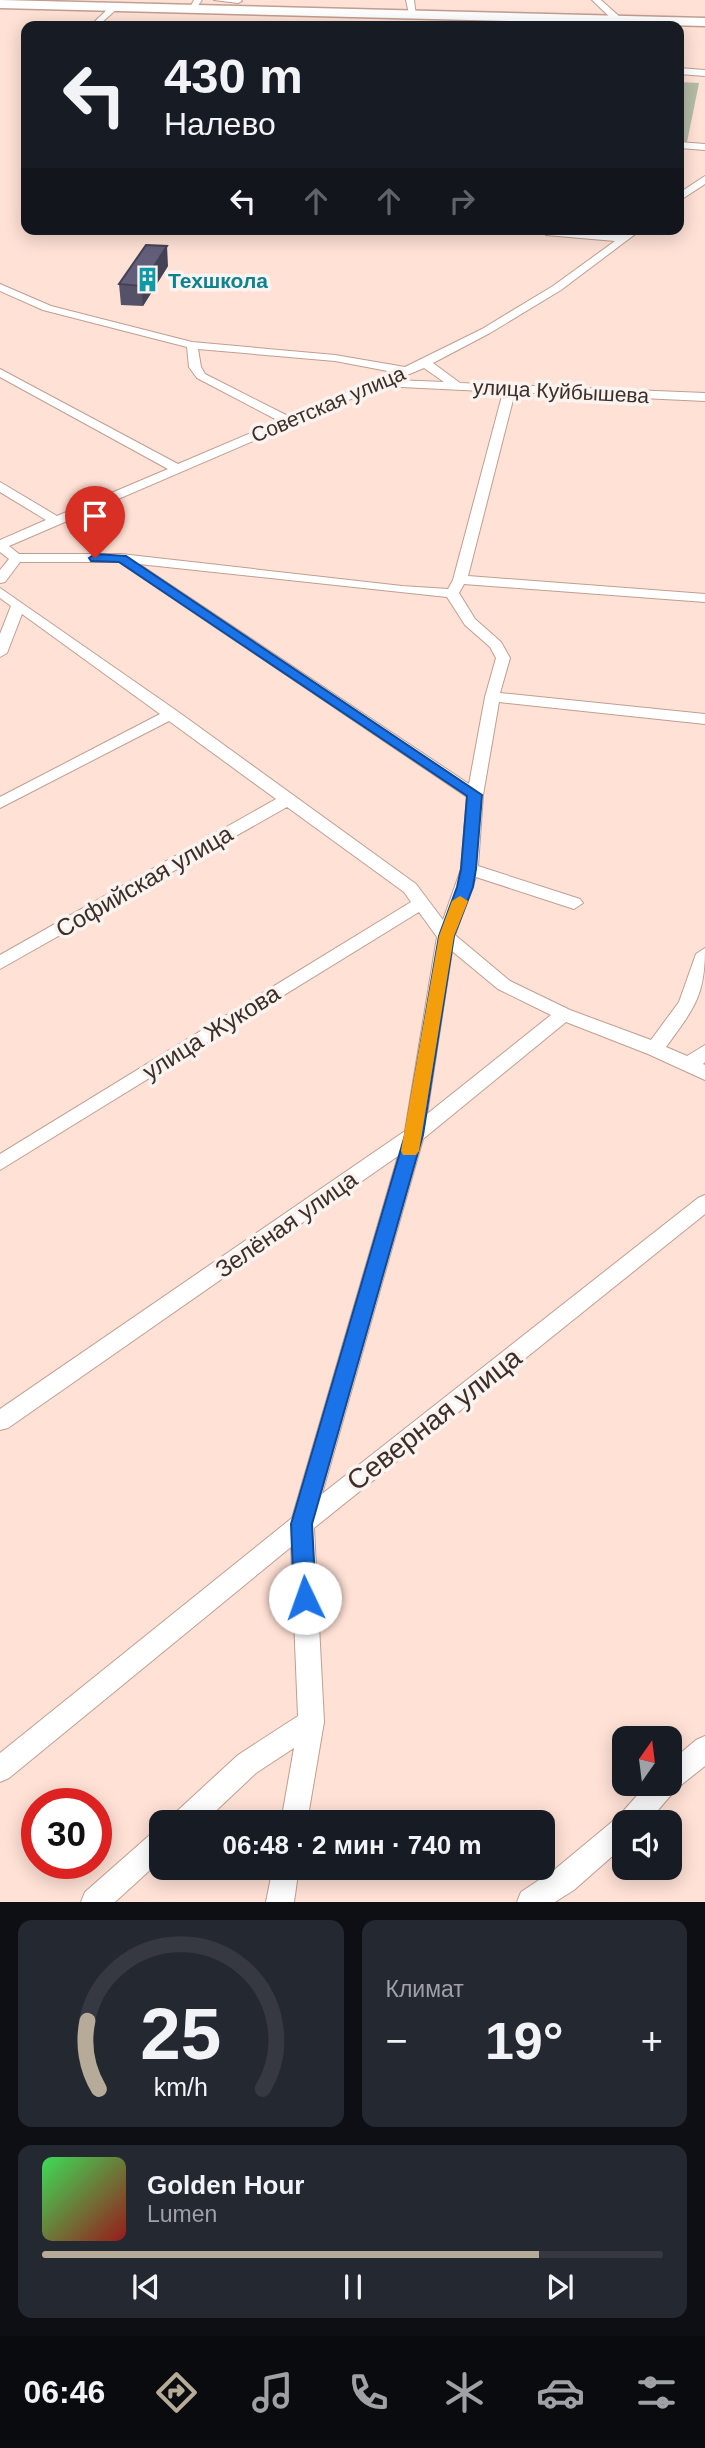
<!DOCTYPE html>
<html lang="ru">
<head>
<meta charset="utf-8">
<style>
	:root { --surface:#171b24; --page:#242831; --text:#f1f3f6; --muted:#9ea1a6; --line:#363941; --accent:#b5ab98 }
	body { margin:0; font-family:Helvetica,sans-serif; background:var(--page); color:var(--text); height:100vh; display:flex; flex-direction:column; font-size:26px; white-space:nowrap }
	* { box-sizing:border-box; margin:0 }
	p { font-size:23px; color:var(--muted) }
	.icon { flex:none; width:38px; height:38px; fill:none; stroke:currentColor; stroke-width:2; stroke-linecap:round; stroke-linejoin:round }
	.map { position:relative; height:1902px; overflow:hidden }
	.side { display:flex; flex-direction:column; gap:18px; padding:18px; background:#0d0f14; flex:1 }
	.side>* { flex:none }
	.hud { position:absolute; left:21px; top:21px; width:663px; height:214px; border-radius:14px; box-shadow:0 4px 18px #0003; background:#171b24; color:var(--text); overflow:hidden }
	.needle { width:46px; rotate:14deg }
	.controls { position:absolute; left:612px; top:1726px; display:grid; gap:14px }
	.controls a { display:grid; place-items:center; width:70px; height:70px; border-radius:14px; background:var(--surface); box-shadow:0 4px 18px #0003; font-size:35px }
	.speed { position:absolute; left:21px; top:1788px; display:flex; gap:14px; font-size:35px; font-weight:700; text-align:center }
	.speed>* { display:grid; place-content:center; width:91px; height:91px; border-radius:50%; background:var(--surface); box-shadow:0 4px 18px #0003; line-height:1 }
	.speed .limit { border:10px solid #d22; background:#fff; color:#111 }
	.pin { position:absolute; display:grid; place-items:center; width:60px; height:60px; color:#fff; margin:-72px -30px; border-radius:50% 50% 50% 0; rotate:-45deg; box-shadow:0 0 7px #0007 }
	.pin .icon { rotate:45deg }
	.me { position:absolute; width:77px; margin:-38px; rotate:357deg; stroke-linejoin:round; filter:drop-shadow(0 0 5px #0008) }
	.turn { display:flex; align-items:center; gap:24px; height:147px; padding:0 28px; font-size:32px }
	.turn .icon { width:91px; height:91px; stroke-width:2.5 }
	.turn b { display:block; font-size:49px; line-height:60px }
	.lanes { display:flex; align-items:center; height:66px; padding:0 28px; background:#0003; justify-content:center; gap:35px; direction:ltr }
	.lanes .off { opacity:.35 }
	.big { font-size:52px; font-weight:700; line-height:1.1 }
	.side .widget { flex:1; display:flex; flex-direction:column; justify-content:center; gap:10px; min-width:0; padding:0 24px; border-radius:14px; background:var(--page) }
	.side .dial { align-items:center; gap:0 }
	.dial svg { height:182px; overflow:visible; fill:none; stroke:var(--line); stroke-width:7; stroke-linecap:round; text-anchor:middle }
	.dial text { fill:var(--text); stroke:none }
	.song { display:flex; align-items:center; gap:21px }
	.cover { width:84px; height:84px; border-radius:10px; background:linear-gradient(135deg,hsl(130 70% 55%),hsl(0 70% 35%)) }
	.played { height:7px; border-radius:4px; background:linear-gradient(90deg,var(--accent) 80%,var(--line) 80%) }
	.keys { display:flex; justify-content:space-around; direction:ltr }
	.heat { display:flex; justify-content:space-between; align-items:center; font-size:38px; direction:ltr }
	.side .tiles { flex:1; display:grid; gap:18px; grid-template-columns:1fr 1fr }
	.widget:last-child { grid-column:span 2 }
	.trip { position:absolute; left:149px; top:1810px; width:406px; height:70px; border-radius:14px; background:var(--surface); box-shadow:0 4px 18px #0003; font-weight:700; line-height:70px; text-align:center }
	.tab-bar { display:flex; height:112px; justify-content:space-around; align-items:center; background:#090b0e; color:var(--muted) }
	.tab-bar .icon { width:49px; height:49px }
	.tab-bar .on { color:var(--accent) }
	.tab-bar b { font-size:32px; color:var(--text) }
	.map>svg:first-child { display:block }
	.green { fill:#b3bca6 }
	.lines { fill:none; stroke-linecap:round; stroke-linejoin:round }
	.minor-casing { stroke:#c19e90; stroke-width:2 }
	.primary-casing { stroke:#c19e90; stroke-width:3 }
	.minor { fill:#fff; fill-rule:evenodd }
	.primary { fill:#fff; fill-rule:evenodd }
	.wall { fill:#555168 }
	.shaded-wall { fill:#454255 }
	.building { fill:#635e79; stroke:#454255; stroke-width:2 }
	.route { fill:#1a73e8; stroke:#114b97; stroke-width:2 }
	.slow { fill:#f59e0b }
	.labels { text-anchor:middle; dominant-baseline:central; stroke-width:7; stroke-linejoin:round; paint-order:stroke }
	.far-culture-label { font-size:21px; font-weight:bold; fill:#0d838f; stroke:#fbf3f0; text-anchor:start }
	.far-street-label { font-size:21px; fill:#3c2e28; stroke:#fbf3f0 }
	.street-label { font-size:24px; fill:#3c2e28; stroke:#fbf3f0 }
	.near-street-label { font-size:28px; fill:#3c2e28; stroke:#fbf3f0 }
</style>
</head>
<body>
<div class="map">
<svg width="705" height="1902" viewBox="0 0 705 1902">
	<rect width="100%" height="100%" fill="#ffe1d5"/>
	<polygon class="green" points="679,82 699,83 687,142 679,142"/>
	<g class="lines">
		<defs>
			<g id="minor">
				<polygon points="194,0 202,0 194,11 188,11"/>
				<polygon points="214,0 241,0 242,1 238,3"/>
				<polygon points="406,0 414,0 416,16 409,14"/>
				<polygon points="592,0 601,0 621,18 621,22 615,22"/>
				<polygon points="112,5 119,7 98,26 90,26"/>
				<polygon points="679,68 705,70 705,76 679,74"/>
				<polygon points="679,142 705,144 705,150 679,148"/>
				<polygon points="705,176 705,184 679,201 679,193"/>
				<path d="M543,229L623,235L630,229H642L561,290L490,333L433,363L460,383L705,393V401L515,392L468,576L705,594V602L464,584L459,593L475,619L501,642L510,658L500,693L705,714V724L499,702L483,795L478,866L580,899L583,903L574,909L476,877L455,935L510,981L570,1010L651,1040L679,1002L696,954L705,948C705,997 694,1008 666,1047L687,1056L705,1045V1062L703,1064L705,1065V1080L648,1054L566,1022L423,1139L322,1494L698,1198L705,1195V1214L314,1528L324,1722L307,1822H281L294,1748L256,1773L204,1822H171L175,1813L238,1755L298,1716L291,1547L9,1778L0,1782V1753L292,1518L398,1156L8,1428L0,1430V1409L405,1131L437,937L419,912L0,1170V1154L411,902L404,892L287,807L0,969V955L276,799L169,721L0,808V797L160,714L22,614L7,653L0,657V634L11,606L0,598V588L177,711L416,884L443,920L461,869L467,797L119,562H20L5,582L0,583V570L9,559L0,552V540L46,520L0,492V482L57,516L168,469L0,377V369L178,464L279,421L197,378L189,367L187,347L43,310L0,291V284L51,306L192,342L335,355L405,367L482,329L553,286L615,241L546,235ZM198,349L335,361L393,372L290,417L205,374L201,367ZM424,368L444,382L395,380ZM381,386L503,392L453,580L448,589L402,586L121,554H19L9,546ZM139,564L447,597L465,625L490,647L496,658L485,697L469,784ZM452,951L498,989L551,1015L427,1114Z"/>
				<polygon points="705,1736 705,1766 676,1789 648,1822 625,1822 625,1845 574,1890 555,1902 517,1902 521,1892 554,1870 619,1816 648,1783 670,1783 670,1762 696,1740"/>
				<polygon points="161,1829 161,1860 115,1902 81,1902 85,1892 152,1833"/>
				<polygon points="273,1867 299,1867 294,1902 266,1902"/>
			</g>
			<polygon id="primary" points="0,0 705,18 705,26 0,8"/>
		</defs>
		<use href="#minor" class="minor-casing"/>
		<use href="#primary" class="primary-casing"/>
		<use href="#minor" class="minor"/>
		<use href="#primary" class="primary"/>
	</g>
	<polygon class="wall" points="168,266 143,306 121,305 119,284"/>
	<polygon class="shaded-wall" points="167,246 168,266 143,306 141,286"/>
	<polygon class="building" points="146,245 167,246 141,286 119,284"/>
	<polygon class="route" points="95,554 126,556 482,795 476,869 473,887 454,936 423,1135 312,1524 316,1598 313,1605 305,1608 297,1605 294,1598 291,1524 405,1135 439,936 457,887 461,869 467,796 119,562 91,561 89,558"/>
	<polygon class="slow" points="460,896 468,901 454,936 419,1151 416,1155 403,1155 401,1151 439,936 452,901"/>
	<defs>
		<symbol id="building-bare" viewBox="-9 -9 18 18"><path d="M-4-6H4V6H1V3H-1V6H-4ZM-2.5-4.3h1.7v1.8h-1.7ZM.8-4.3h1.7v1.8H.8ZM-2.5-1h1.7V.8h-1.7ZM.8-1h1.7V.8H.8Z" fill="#0f9aa8" stroke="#fbf3f0" stroke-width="2.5" paint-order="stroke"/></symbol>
	</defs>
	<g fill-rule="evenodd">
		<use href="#building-bare" x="130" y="262" width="35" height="35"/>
	</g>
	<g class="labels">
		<g class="far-culture-label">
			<text x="168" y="280">Техшкола</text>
		</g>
		<g class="far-street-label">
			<text transform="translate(561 391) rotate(3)">улица Куйбышева</text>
			<text transform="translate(328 404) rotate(-23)">Советская улица</text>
		</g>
		<g class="street-label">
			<text transform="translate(144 881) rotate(-30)">Софийская улица</text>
			<text transform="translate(211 1032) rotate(-32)">улица Жукова</text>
			<text transform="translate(286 1224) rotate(-35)">Зелёная улица</text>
		</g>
		<g class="near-street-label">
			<text transform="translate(434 1419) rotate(-38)">Северная улица</text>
		</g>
	</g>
</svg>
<div class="controls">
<a><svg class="needle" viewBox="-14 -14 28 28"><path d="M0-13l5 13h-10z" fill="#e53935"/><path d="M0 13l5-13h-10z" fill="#9ea1a6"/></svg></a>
<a><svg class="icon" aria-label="sound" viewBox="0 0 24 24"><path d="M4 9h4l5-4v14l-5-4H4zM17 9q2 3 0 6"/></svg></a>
</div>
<div class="speed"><div class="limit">30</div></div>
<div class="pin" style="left:95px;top:558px;background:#d93025"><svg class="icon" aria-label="arrive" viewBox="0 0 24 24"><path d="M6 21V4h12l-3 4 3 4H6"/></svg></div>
<svg class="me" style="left:305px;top:1598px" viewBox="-20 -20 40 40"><circle r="19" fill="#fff"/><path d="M0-13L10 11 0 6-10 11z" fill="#1a73e8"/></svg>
<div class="trip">06:48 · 2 мин · 740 m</div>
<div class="hud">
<div class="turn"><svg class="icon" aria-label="left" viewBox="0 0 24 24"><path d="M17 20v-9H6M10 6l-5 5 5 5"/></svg><div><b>430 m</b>Налево</div></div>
<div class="lanes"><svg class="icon" aria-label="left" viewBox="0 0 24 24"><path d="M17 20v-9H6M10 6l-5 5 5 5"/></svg><svg class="icon off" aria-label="ahead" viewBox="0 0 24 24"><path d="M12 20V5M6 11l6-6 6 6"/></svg><svg class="icon off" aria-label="ahead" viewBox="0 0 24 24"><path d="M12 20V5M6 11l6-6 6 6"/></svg><svg class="icon off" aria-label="right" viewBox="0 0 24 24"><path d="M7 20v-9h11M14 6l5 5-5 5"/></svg></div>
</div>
</div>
<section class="side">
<div class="tiles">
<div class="widget dial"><svg viewBox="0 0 100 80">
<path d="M14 69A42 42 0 1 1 86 69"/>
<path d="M14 69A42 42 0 0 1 9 39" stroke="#b5ab98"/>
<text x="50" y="56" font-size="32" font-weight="700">25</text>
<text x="50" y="72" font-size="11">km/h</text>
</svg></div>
<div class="widget"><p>Климат</p>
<div class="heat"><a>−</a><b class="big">19°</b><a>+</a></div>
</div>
<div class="widget">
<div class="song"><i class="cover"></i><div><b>Golden Hour</b><p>Lumen</p></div></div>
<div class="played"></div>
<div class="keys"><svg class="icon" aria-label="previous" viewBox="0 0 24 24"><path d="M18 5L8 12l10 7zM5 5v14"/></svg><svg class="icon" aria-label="pause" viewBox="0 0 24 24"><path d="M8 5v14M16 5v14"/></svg><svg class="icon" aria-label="next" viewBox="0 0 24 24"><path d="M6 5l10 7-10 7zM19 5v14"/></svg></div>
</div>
</div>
</section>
<nav class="tab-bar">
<b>06:46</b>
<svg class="icon on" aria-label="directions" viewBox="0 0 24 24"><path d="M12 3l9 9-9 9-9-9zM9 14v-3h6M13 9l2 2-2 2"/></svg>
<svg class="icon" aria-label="music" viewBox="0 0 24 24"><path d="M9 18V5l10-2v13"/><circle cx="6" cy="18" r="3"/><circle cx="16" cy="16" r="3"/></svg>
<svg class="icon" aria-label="phone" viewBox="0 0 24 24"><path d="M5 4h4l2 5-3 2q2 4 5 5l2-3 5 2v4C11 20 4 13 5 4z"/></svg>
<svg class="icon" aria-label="climate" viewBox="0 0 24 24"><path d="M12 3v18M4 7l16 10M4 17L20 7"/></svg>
<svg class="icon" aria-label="car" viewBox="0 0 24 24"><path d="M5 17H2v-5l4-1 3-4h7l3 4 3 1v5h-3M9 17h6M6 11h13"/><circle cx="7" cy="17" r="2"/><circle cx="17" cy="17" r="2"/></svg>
<svg class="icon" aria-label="filters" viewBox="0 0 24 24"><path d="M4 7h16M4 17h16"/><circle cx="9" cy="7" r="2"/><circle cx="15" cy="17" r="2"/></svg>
</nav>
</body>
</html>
